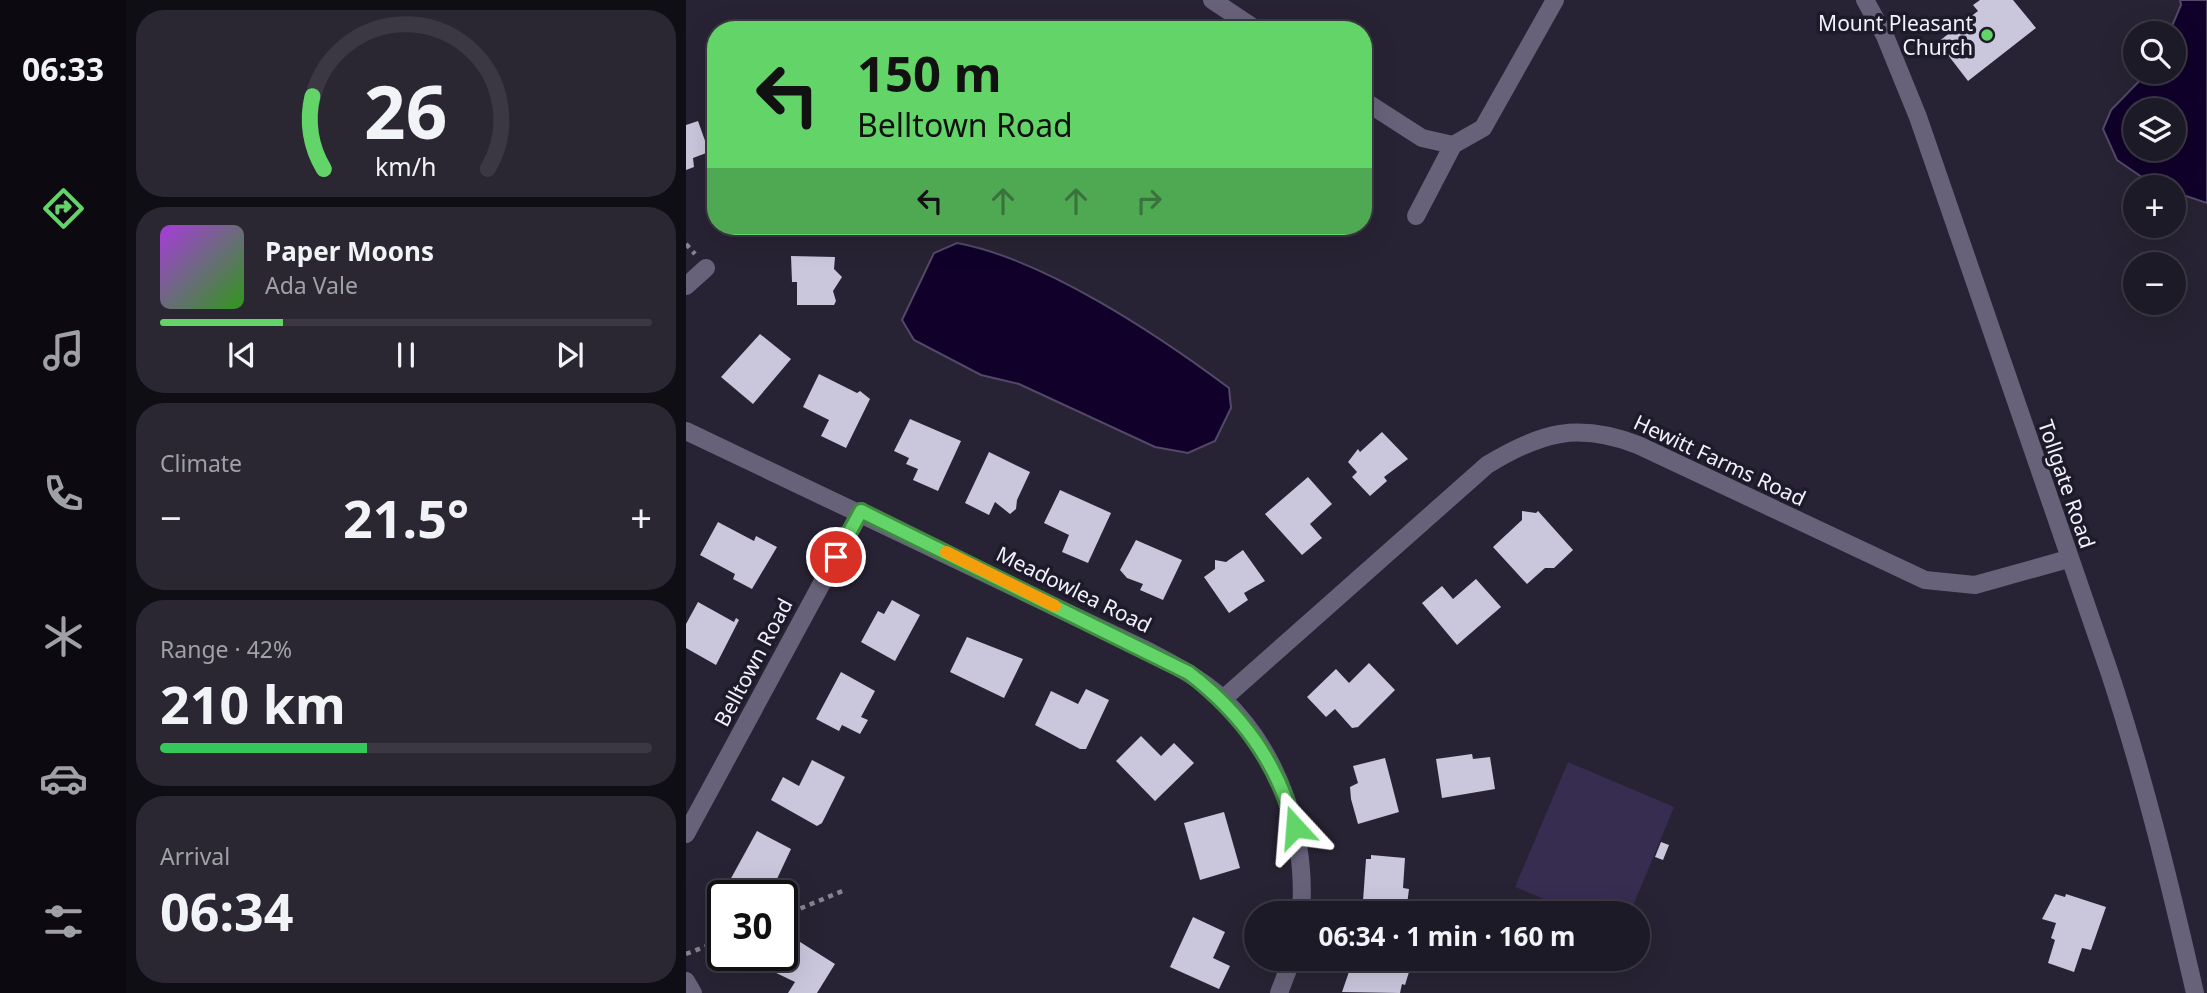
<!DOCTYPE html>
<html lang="en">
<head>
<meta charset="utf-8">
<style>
	:root { --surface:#1d1a27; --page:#2a2733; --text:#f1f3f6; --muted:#a0a1a7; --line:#3b3844; --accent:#63d468 }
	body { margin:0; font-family:"Noto Sans",sans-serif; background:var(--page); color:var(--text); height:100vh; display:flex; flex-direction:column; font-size:26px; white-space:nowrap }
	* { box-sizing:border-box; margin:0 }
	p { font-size:23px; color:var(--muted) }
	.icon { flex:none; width:38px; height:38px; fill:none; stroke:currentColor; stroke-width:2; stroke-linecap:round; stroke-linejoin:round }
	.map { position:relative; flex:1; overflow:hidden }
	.sheet { display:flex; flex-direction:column; gap:10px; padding:10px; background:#100e15; width:560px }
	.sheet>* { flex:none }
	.guide { position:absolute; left:21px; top:21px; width:665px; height:214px; border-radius:28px; box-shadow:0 7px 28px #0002,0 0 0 2px var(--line); background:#63d468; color:#111; overflow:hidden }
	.controls { position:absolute; left:1437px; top:21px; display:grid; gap:14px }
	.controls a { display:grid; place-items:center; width:63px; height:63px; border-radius:50%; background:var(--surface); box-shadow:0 7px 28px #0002,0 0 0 2px var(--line); font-size:35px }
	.speed { position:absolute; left:21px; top:880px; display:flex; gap:14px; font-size:35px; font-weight:700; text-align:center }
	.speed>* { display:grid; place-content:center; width:91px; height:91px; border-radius:50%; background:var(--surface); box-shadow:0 7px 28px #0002,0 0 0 2px var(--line); line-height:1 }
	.speed .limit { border:4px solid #111; border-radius:10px; background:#fff; color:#111 }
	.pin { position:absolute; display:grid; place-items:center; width:60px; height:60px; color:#fff; margin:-30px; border:4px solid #fff; border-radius:50%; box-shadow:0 2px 7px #0007 }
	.me { position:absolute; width:77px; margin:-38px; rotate:341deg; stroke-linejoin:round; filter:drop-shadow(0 0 5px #0008) }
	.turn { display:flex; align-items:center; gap:24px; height:147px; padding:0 35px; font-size:32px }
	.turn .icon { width:91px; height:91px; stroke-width:2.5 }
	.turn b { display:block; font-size:49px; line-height:60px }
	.lanes { display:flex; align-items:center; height:66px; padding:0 35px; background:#0003; justify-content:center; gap:35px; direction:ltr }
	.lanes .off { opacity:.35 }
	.big { font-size:52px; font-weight:700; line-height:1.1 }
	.sheet .tile { flex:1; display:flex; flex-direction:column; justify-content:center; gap:10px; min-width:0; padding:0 24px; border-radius:28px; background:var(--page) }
	.sheet .dial { align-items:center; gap:0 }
	.dial svg { height:182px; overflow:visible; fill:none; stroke:var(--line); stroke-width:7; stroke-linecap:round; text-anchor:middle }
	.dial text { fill:var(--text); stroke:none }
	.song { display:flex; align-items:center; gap:21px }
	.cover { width:84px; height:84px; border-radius:10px; background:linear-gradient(135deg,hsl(280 70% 55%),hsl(110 70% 35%)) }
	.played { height:7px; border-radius:4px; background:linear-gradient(90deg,var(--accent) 25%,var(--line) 25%) }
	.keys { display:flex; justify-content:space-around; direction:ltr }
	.heat { display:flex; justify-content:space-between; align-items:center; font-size:38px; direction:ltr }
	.charge { height:10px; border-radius:5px; background:linear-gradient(90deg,#34c759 42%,var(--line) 0) }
	.trip { position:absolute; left:558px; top:901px; width:406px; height:70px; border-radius:35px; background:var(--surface); box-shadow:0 7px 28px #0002,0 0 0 2px var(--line); font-weight:700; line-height:70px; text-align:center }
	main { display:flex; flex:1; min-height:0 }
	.dock { display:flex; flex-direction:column; width:126px; justify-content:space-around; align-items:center; background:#0c0a10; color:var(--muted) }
	.dock .icon { width:49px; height:49px }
	.dock .current { color:var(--accent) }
	.dock b { font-size:32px; color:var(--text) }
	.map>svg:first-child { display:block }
	.green { fill:#362d50 }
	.water { fill:#10002a; stroke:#544869; stroke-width:2; fill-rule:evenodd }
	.building { fill:#cac6dc }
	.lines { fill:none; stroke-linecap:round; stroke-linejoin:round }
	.path { stroke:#868392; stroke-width:4.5; stroke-dasharray:5 5; stroke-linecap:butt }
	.minor { stroke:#67627a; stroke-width:18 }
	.route-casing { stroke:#408a44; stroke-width:18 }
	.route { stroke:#63d468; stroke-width:12 }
	.slow { stroke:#f59e0b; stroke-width:12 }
	.poi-dot { fill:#63d468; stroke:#1d1a2a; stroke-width:2.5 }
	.labels { text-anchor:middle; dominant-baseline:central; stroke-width:7; stroke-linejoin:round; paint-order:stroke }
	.poi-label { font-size:21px; fill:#f2f0fc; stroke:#1d1a2a; text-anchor:end }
	.street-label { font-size:21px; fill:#f2f0fc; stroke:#1d1a2a }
</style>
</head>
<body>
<main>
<nav class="dock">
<b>06:33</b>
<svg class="icon current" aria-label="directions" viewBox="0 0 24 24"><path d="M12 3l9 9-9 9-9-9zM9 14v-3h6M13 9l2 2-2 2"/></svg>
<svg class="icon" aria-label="music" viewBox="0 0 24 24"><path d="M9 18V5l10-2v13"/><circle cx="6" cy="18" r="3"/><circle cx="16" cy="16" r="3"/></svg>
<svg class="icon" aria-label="phone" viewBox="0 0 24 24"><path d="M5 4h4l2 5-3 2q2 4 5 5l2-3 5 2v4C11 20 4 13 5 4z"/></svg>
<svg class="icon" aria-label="climate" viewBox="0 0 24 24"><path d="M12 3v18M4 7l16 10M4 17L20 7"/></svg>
<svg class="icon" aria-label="car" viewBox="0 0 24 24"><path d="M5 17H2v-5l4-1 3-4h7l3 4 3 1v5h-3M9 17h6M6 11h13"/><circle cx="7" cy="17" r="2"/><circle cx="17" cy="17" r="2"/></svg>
<svg class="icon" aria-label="filters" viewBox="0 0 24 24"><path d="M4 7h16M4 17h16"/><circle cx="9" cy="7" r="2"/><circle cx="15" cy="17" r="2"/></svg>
</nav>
<section class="sheet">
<div class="tile dial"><svg viewBox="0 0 100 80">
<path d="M14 69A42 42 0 1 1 86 69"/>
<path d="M14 69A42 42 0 0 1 9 37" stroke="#63d468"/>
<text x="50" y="56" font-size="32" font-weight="700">26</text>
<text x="50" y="72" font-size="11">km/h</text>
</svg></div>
<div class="tile">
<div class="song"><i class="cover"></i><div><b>Paper Moons</b><p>Ada Vale</p></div></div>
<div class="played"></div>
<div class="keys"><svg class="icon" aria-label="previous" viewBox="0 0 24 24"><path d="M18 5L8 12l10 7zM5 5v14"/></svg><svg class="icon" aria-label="pause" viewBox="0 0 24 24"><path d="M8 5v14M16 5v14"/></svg><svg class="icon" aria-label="next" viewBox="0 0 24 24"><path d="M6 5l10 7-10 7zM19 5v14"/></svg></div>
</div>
<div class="tile"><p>Climate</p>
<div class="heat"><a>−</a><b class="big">21.5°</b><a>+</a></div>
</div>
<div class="tile"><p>Range · 42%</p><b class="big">210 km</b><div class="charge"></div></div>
<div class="tile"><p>Arrival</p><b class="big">06:34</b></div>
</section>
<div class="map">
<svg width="1521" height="993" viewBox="0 0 1521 993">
	<rect width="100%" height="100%" fill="#272334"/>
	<polygon class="green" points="882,762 988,807 944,913 892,913 829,887"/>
	<g class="water">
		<path d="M1494,0H1521V203L1488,192V187L1469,186L1431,160L1417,129L1425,110L1462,72H1488V33H1483L1495,5ZM1449,110H1488V149H1449Z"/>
		<path d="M271,243C358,259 472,335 543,388L545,408L529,441L502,453L469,447L333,384L295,375L228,340L216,320L248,253Z"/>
	</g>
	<g class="building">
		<polygon points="1294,0 1327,0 1350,28 1282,81 1252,42 1292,11 1287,5"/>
		<polygon points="12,121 23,152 7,158 8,167 0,170 0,125"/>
		<polygon points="105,256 149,257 148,269 156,277 147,291 150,301 148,305 111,305 111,282 106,282"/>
		<polygon points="74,334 105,359 67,404 35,377"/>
		<polygon points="133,374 171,393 174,391 184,399 160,448 135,436 143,420 117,407"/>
		<polygon points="224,419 275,441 252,491 227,480 232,469 220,464 223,458 208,451"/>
		<polygon points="696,432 722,459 698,477 701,481 684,496 666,477 671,472 662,462 672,449 674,452"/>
		<polygon points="303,452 344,472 331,500 330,509 324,514 309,502 303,515 279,503"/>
		<polygon points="622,477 646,504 624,524 636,538 616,555 579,514"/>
		<polygon points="374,490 425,513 402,563 376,552 383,535 358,523"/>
		<polygon points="836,511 850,513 852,511 887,550 868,568 859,568 841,584 807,547 836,520"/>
		<polygon points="32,522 68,541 70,536 91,547 66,589 47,579 49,574 14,555"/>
		<polygon points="450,540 496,560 477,600 454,590 457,584 441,578 434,570"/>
		<polygon points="557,550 579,581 558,593 562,600 543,613 518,577 529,569 529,560 540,562"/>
		<polygon points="790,579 815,607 771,645 736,603 756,586 767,599"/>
		<polygon points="206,600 234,615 209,661 175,642 192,611 198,614"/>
		<polygon points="12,602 48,622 50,618 53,620 30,665 0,648 0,624"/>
		<polygon points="281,637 337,659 318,698 264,672"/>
		<polygon points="683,663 709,690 672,727 666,728 649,709 640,717 621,697 650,669 663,683"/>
		<polygon points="155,672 189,691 175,717 182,720 174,734 156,725 153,731 130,719"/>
		<polygon points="400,689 423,700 400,749 394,749 349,725 365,691 392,704"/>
		<polygon points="455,736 475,756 488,743 508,763 469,801 430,761"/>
		<polygon points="786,754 787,759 804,757 809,789 756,798 750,759"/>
		<polygon points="699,758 713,812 672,824 665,799 664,787 672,783 667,766"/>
		<polygon points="126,760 159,777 136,823 131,826 85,800 97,777 113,786"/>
		<polygon points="538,812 554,868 514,880 498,823"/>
		<polygon points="71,831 105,849 83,896 71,896 43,882"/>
		<polygon points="975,842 983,845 977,860 969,857"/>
		<polygon points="685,855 719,858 717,888 723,889 721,905 677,901 680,859 685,859"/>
		<polygon points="1369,894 1379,897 1380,894 1420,907 1405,950 1396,948 1388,972 1362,963 1369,940 1365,938 1370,923 1356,919"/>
		<polygon points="507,917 539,932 527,958 544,966 533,989 484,967"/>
		<polygon points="103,935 149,964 131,993 102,993 109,982 82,969 90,956 96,956 96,946"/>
		<polygon points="685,959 725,959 725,967 719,971 723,972 719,985 716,984 714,993 656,992 665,966 681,971"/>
	</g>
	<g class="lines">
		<g class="path">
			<polyline points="0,244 9,254"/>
			<polyline points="96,916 159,890"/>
			<polyline points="0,954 37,940"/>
		</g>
		<g class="minor">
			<polyline points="526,0 571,30"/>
			<path d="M1179,0L1199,36L1232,117L1423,671C1458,777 1484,884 1509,993"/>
			<polyline points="677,100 736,138 767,145 797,128 869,0"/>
			<polyline points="730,216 767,145"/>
			<polyline points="0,286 20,268"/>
			<path d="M0,431L464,652C489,665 515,679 536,698C594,753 621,836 615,914"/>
			<path d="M537,699L801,465C855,432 892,422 952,445L1239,580L1289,585L1382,559"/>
			<polyline points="0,834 175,511"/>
			<polyline points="0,981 7,993"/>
			<polyline points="593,993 606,959"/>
		</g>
	</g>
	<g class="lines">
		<defs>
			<path id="route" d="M150,557L175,511L503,673C556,714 591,762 609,827"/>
		</defs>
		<use href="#route" class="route-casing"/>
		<use href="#route" class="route"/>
		<polyline class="slow" points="260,552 369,606"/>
	</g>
	<circle class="poi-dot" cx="1301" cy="35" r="7"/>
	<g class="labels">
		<g class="poi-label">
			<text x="1287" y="23">Mount Pleasant<tspan x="1287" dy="24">Church</tspan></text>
		</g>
		<g class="street-label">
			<text transform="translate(1034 460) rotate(25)">Hewitt Farms Road</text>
			<text transform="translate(1381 484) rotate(71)">Tollgate Road</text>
			<text transform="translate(388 589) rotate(26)">Meadowlea Road</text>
			<text transform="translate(67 662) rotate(-62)">Belltown Road</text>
		</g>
	</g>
</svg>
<div class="controls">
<a><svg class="icon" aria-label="search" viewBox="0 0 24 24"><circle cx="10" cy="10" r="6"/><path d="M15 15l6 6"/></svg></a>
<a><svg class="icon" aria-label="layers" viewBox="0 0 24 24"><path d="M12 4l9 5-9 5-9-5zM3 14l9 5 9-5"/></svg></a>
<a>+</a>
<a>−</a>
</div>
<div class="speed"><div class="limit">30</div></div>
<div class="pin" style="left:150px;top:557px;background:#d93025"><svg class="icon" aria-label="arrive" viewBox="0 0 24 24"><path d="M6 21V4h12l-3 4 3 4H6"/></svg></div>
<svg class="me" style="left:609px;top:827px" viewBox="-20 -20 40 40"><path d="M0-17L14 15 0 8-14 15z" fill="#63d468" stroke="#fff" stroke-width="4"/></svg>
<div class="trip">06:34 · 1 min · 160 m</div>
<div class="guide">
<div class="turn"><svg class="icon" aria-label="left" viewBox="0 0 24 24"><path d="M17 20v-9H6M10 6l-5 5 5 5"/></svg><div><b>150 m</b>Belltown Road</div></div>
<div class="lanes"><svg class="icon" aria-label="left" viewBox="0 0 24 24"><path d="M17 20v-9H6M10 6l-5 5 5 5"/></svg><svg class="icon off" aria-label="ahead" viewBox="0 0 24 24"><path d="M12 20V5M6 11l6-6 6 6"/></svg><svg class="icon off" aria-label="ahead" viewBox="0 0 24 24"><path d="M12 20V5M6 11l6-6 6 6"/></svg><svg class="icon off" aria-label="right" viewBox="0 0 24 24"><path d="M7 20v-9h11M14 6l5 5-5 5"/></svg></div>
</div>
</div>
</main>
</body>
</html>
